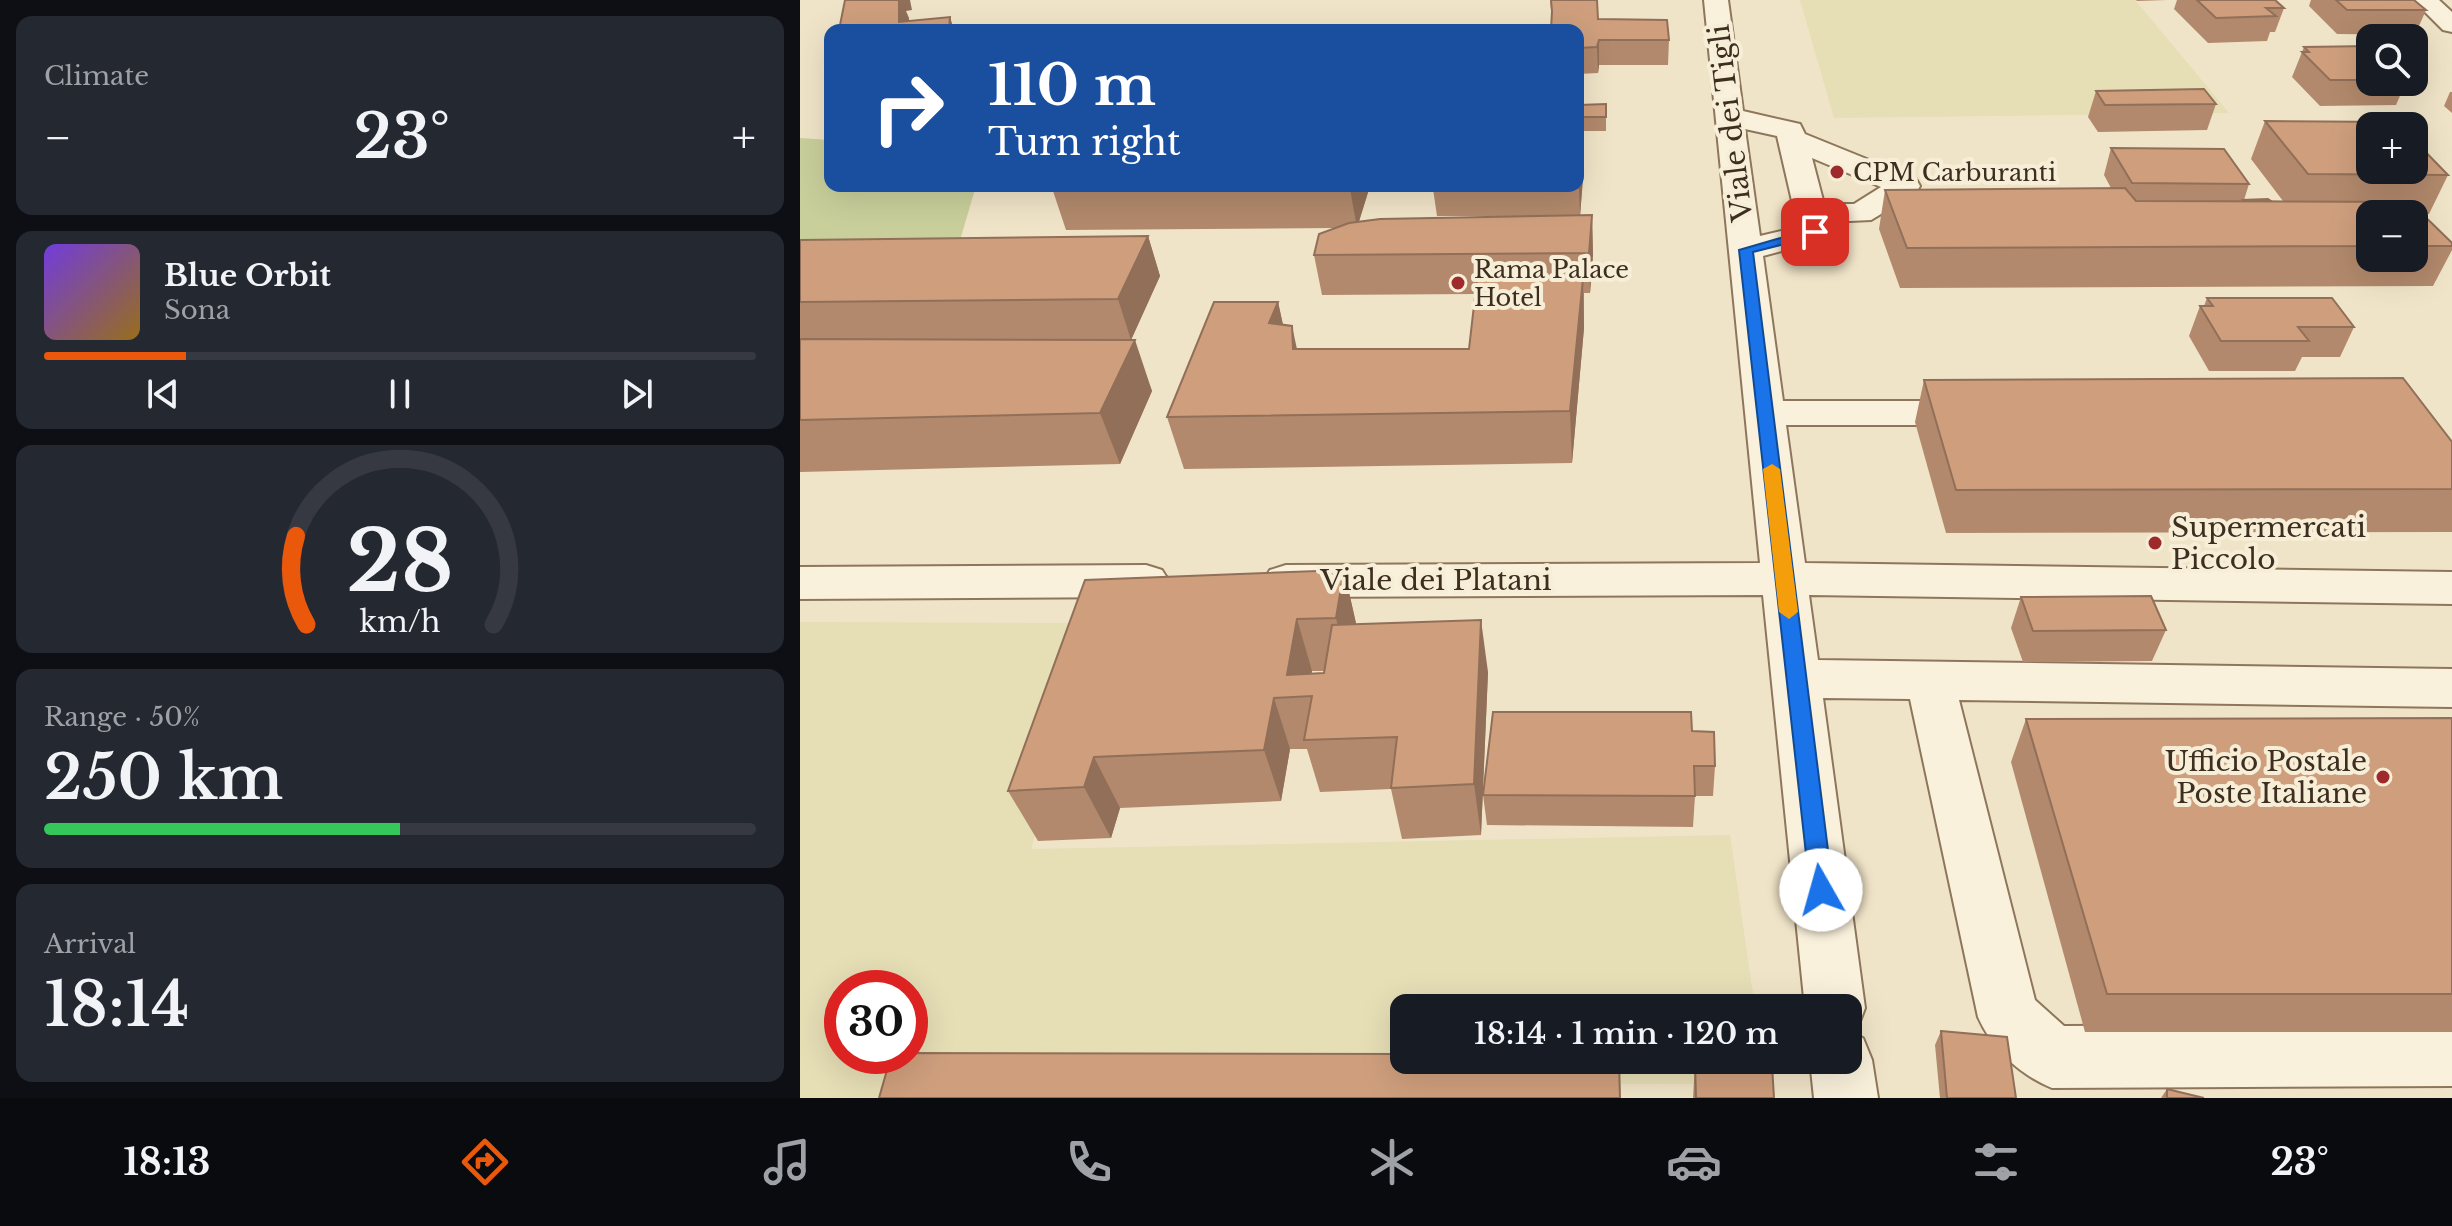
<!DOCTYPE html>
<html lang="en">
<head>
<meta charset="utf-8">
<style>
	:root { --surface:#171b24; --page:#242831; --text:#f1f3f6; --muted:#9ea1a6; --line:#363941; --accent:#ea580c }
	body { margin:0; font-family:"Libre Baskerville",serif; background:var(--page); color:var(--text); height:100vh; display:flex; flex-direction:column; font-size:30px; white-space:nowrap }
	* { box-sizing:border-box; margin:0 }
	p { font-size:26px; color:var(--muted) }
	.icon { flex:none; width:44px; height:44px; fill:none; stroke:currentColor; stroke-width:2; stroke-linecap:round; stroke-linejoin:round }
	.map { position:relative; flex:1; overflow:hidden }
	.drawer { display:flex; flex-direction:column; gap:16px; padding:16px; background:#0d0f14; width:800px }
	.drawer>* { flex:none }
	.banner { position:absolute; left:24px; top:24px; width:760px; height:168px; border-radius:16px; box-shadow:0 8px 32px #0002; background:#1a4fa0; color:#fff; overflow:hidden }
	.tools { position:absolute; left:1556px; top:24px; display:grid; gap:16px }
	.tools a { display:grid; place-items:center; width:72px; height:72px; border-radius:16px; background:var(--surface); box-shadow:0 8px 32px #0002; font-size:40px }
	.speed { position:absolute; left:24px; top:970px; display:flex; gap:16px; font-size:40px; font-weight:700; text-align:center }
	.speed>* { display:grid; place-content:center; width:104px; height:104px; border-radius:50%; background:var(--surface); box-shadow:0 8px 32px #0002; line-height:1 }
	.speed .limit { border:12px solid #d22; background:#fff; color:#111 }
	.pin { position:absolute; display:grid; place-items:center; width:68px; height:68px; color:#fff; margin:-34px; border-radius:16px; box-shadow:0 4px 12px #0006 }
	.me { position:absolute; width:88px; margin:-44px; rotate:353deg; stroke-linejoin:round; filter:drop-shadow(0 0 6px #0008) }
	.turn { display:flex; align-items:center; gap:28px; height:168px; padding:0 32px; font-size:36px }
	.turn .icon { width:104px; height:104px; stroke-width:2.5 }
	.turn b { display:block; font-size:56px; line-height:68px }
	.big { font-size:60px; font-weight:600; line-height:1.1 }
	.drawer .widget { flex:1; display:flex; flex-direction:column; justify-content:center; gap:12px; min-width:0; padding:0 28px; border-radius:16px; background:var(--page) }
	.drawer .dial { align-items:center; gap:0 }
	.dial svg { height:208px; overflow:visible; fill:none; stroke:var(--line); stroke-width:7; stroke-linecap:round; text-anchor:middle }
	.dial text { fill:var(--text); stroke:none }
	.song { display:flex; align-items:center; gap:24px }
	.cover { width:96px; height:96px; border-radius:12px; background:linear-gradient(135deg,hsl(260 70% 55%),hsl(40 70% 35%)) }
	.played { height:8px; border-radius:4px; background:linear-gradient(90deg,var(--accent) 20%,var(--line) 20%) }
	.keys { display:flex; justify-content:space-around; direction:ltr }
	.heat { display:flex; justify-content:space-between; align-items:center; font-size:44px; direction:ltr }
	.charge { height:12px; border-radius:6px; background:linear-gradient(90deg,#34c759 50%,var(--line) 0) }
	.trip { position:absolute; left:590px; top:994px; width:472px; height:80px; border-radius:16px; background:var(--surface); box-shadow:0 8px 32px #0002; font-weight:600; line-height:80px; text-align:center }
	.menu { display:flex; height:128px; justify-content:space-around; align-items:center; background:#090b0e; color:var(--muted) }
	.menu .icon { width:56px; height:56px }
	.menu .selected { color:var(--accent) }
	.menu b { font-size:36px; color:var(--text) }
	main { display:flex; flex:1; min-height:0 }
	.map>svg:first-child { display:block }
	.farmland { fill:#e6deb5; fill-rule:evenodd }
	.green { fill:#c9cf9b }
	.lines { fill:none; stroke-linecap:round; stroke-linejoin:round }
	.minor-casing { stroke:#8d765c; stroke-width:4 }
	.minor { fill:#faf1dc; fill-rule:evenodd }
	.wall { fill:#b2896c; fill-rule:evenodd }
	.shaded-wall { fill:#916f58 }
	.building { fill:#cf9f7d; stroke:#916f58; stroke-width:2 }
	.route { fill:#1a73e8; stroke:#114b97; stroke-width:2 }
	.slow { fill:#f59e0b }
	.poi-dot { fill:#9e2a2b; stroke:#f7eed8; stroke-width:3 }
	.labels { text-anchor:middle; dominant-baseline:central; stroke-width:8; stroke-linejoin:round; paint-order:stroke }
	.far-poi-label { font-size:24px; fill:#3d2e20; stroke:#f7eed8; text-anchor:start }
	.street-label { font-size:28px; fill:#3d2e20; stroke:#f7eed8 }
	.poi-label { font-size:28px; fill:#3d2e20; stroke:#f7eed8; text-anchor:start }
</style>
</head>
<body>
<main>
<section class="drawer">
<div class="widget"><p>Climate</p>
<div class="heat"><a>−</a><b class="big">23°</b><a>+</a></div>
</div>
<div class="widget">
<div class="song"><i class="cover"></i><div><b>Blue Orbit</b><p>Sona</p></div></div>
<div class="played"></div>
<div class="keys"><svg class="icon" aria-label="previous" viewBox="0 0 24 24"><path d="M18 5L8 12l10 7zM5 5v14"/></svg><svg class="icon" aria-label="pause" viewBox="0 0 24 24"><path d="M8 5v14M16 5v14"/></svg><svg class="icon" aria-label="next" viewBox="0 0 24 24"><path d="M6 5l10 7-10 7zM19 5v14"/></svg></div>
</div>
<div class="widget dial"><svg viewBox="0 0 100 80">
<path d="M14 69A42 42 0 1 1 86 69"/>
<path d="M14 69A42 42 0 0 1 10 35" stroke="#ea580c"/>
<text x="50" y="56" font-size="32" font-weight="700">28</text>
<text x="50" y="72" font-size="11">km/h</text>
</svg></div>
<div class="widget"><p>Range · 50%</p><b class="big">250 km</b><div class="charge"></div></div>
<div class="widget"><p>Arrival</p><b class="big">18:14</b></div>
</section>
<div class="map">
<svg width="1652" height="1098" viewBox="0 0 1652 1098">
	<rect width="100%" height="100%" fill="#f0e4c8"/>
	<g class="farmland">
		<polygon points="1000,0 1335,0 1429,113 1034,118"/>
		<path d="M0,622L296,623L231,849L930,835L955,1008H604V1060H963L966,1084L124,1085L119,1098H0ZM42,988H110V1056H42Z"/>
	</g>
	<polygon class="green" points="0,138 30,140 30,186 176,186 153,264 0,269"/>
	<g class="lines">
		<defs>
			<g id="minor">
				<path d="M904,0H928L943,111L1000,124L1005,134L1116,179L1120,186L1116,193L1071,220L1029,222L1031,232L1026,239L963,256L983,401H1177L1191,405L1197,413L1191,421L1177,425H986L1005,563L1652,572V604L1009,595L1018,660L1652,669V707L1159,700L1235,1000L1264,1026L1652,1024V1086L1252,1088C1220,1075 1192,1049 1178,1017L1110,699L1023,698L1065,1008L1057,1029L1048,1032L1063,1038L1072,1060L1078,1098H1014L1010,1060H1048V1008H1005L963,595L486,597L470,592L463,581L470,570L486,565L960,563ZM945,129L977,136L998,227L960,236ZM1012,158L1081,187L1054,204H1024Z"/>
				<polygon points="1613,0 1639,0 1652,12 1652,32 1643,30"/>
				<polygon points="346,565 362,570 369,581 362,592 346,597 0,599 0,567"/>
			</g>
		</defs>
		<use href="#minor" class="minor-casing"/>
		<use href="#minor" class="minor"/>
	</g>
	<g class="wall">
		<polygon points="750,0 797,0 798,19 869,40 868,65 799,65 798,73 778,74 778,30 752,19"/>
		<polygon points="1336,0 1367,0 1337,1"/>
		<polygon points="1377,0 1475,0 1484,8 1475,32 1470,32 1467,41 1408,43 1374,9"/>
		<polygon points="1511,0 1614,0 1626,10 1615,35 1537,34 1509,6"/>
		<polygon points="1570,46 1570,82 1606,82 1596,105 1520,106 1492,77 1504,47"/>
		<polygon points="1296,91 1416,104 1407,130 1298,132 1288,117"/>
		<polygon points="1650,92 1652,92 1652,113 1644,106"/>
		<polygon points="806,104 806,131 779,131 779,105"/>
		<path d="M1465,121L1648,175L1629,214H1622L1652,243V250L1633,286L1100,288L1079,229L1085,190L1311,188L1304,175L1311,148L1449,184L1444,200L1483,201L1451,159ZM1570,214H1614V258H1570Z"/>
		<polygon points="783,178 780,216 792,215 793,255 790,293 784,293 784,328 772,463 384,469 367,417 478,302 483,325 497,349 669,349 675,294 522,295 514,255 535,228 266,230 253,191 256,186 570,186 559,221 738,216 637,216 633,189"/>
		<polygon points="348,236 360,276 331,340 352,391 320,464 0,472 0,240"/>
		<polygon points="1407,298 1554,327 1540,357 1502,357 1495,371 1409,371 1389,336 1400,306 1404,306"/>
		<polygon points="1124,380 1652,442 1652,532 1146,533 1115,422"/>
		<path d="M544,570L556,624L688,672L681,835L602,839L591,789L520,792L507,749H490L481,801L320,808L311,838L238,841L208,791ZM512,671H525L524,673L511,674Z"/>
		<polygon points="1221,597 1366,630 1352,661 1223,662 1211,628"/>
		<polygon points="1652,718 1652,1032 1285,1032 1211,762 1226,719"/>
		<polygon points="892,731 915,766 913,796 895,796 893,827 687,825 683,795"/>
		<polygon points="1141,1031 1216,1098 1140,1098 1135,1045"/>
		<polygon points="895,1064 974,1098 893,1098"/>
		<polygon points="1367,1089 1404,1098 1361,1098"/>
	</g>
	<g class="shaded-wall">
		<polygon points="97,0 110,0 112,10 106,11 109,18 109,30 99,22"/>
		<polygon points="150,17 154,30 149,30"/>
		<polygon points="799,40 799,65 798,73 797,47"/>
		<polygon points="782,151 783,178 780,216 779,188"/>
		<polygon points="551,186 570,186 557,228 550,189"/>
		<polygon points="792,215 793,255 790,293 789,253"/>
		<polygon points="348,236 360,276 331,340 318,299"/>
		<polygon points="783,278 784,328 772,463 770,411"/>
		<polygon points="478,302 489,352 469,323"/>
		<polygon points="492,326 503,377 493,349"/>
		<polygon points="335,340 352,391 320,464 300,413"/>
		<polygon points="544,570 556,623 549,670 536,618"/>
		<polygon points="497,619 512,671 508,696 487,675"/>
		<polygon points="681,620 688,672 681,835 674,784"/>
		<polygon points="474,698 490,749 481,801 464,750"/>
		<polygon points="294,757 320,808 311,838 284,787"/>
	</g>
	<g class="building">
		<polygon points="45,0 99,0 99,22 150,17 149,30 39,30"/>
		<polygon points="751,0 797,0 798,19 867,20 869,40 799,40 797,47 778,48 778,30 751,30 752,11"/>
		<polygon points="1397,0 1475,0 1484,8 1466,8 1476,16 1416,18"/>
		<polygon points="1536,0 1614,0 1626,10 1547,10"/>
		<polygon points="1570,46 1570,80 1530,80 1502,52 1509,52 1504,47"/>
		<polygon points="1404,89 1416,104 1305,105 1296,91"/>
		<polygon points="806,104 806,117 779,117 779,105"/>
		<polygon points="1465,121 1597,122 1601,126 1570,126 1570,170 1614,170 1614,140 1648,175 1508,174"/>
		<polygon points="1311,148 1424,149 1449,184 1332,183"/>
		<polygon points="778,151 782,151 779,188 633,189 634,186 778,186"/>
		<polygon points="256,186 551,186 550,189 253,191"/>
		<polygon points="1325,188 1336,201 1610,202 1652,243 1652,246 1614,246 1614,214 1570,214 1570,246 1107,248 1085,190"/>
		<polygon points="1468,199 1471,201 1444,201 1443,200"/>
		<polygon points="792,215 789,253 514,255 519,234 549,223 580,219"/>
		<polygon points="348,236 318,299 0,302 0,240"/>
		<polygon points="783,278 770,411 367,417 414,302 478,302 469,323 492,326 493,349 669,349 677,279"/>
		<polygon points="1407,298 1532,298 1554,327 1498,327 1509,341 1421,341 1400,306 1413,306"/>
		<polygon points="0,339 335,340 300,413 0,420"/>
		<polygon points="1603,378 1652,442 1652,489 1156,490 1124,380"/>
		<polygon points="544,570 536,618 497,619 487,675 524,673 532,625 681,620 674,784 591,788 597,737 504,740 512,696 474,698 464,750 294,757 284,787 208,791 285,580"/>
		<polygon points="1351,596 1366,630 1233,631 1221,597"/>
		<polygon points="693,712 891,712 892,731 914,732 915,766 894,766 895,796 683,795"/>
		<polygon points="1652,718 1652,994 1307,994 1226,719"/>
		<polygon points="1141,1031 1207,1037 1216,1098 1147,1098"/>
		<polygon points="110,1053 604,1054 604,1060 819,1060 820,1098 79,1098 91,1056 110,1056"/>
		<polygon points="895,1064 972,1065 974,1098 896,1098"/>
		<polygon points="1367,1089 1404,1098 1367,1098"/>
	</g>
	<polygon class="route" points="1015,228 1022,232 1020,235 953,252 1033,890 1029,897 1021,900 1013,897 1010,890 939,250"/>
	<polygon class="slow" points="972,464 980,469 998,612 989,619 979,612 963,469"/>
	<g class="poi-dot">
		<circle cx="1037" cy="172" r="8"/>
		<circle cx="658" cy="283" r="8"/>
		<circle cx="1355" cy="543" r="8"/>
		<circle cx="1583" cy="777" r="8"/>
	</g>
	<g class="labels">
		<g class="far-poi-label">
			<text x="1053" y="172">CPM Carburanti</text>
			<text x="674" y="269">Rama Palace<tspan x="674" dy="28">Hotel</tspan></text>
		</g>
		<g class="street-label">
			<text transform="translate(931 123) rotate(-97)">Viale dei Tigli</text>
			<text x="636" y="580">Viale dei Platani</text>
		</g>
		<g class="poi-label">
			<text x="1371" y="527">Supermercati<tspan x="1371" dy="32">Piccolo</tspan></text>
			<text x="1567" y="761" text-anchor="end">Ufficio Postale<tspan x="1567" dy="32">Poste Italiane</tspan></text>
		</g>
	</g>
</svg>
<div class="tools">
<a><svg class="icon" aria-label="search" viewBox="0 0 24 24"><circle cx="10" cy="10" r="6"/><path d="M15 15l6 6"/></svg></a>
<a>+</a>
<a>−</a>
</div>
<div class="speed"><div class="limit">30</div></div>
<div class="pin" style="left:1015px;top:232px;background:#d93025"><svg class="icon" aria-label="arrive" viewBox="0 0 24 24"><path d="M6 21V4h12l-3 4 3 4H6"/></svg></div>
<svg class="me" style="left:1021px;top:890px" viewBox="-20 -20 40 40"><circle r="19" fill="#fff"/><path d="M0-13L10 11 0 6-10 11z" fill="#1a73e8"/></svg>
<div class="trip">18:14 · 1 min · 120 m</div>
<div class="banner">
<div class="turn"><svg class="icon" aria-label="right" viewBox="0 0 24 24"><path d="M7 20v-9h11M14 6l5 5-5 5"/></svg><div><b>110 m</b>Turn right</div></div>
</div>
</div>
</main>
<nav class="menu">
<b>18:13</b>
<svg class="icon selected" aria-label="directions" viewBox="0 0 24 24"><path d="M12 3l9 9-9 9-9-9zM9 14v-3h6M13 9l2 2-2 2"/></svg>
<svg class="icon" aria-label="music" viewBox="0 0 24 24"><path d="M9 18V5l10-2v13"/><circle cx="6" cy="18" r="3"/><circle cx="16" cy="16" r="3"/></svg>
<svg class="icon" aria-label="phone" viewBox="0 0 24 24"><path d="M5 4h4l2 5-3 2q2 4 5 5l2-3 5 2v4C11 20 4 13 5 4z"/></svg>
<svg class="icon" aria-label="climate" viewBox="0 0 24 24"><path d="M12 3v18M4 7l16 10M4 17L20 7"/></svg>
<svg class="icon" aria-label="car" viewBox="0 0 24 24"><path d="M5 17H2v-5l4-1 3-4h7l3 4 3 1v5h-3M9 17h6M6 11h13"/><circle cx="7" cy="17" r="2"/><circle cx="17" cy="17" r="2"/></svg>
<svg class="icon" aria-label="filters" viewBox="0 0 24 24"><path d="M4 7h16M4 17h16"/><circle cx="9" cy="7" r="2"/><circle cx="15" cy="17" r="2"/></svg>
<b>23°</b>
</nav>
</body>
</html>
